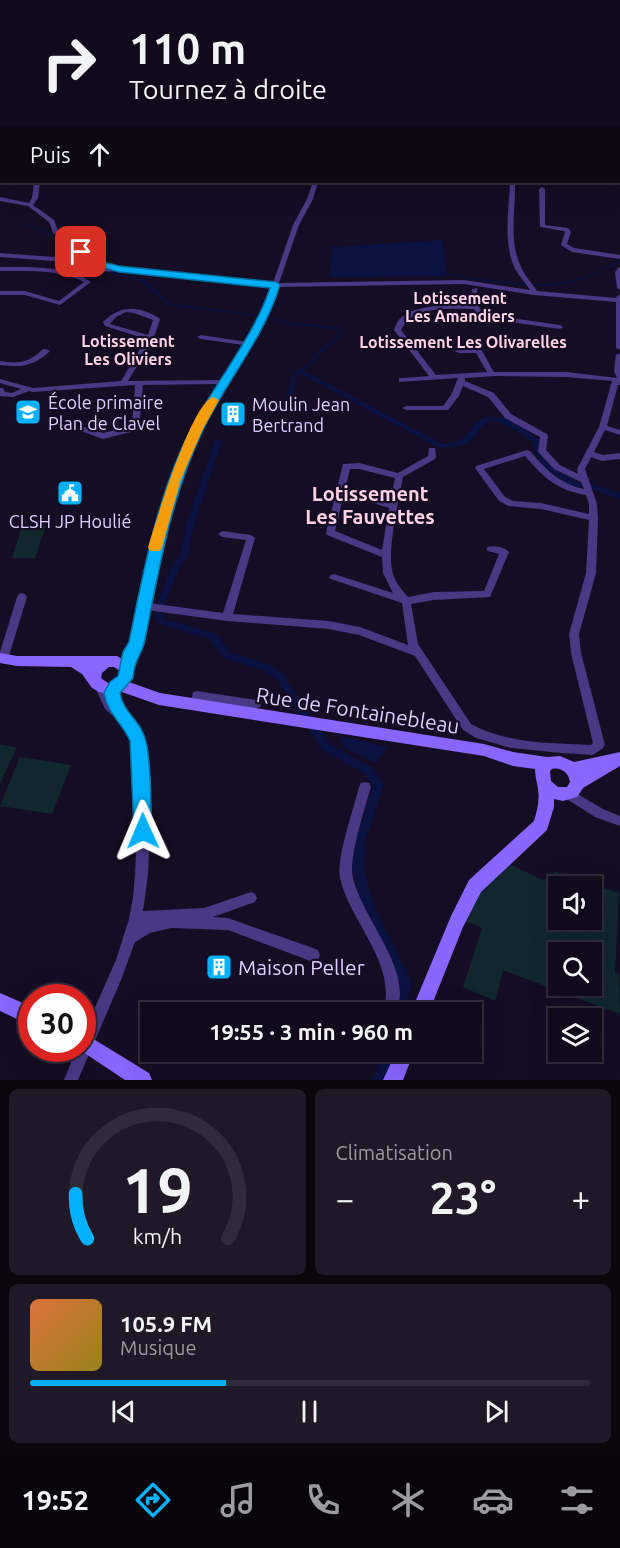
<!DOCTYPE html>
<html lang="fr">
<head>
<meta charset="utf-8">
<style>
	:root { --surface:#100a1a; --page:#1e1827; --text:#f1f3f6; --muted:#9c9aa2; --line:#302b39; --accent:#00b0fa }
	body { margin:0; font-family:Ubuntu,sans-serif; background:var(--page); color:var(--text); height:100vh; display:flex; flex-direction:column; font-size:22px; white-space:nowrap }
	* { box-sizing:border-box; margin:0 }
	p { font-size:20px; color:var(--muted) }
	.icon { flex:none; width:33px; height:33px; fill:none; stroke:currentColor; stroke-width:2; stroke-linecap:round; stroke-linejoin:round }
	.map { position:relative; height:1080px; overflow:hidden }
	.sheet { display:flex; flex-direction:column; gap:9px; padding:9px; background:#09060e; flex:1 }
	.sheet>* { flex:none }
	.banner { position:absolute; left:0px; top:0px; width:621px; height:183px; box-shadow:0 6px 24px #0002,0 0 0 2px var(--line); background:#100a1a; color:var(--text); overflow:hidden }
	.buttons { position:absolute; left:548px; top:876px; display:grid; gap:12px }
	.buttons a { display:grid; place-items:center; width:54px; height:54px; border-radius:0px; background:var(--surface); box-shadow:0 6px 24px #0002,0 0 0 2px var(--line); font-size:30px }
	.speed { position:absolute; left:18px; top:984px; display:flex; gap:12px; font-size:30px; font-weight:700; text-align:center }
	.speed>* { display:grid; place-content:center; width:78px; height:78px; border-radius:50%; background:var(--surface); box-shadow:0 6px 24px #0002,0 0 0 2px var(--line); line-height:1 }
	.speed .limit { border:9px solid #d22; background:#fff; color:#111 }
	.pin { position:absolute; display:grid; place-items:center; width:51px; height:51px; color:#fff; margin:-26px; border-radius:12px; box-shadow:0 3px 9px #0006 }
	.me { position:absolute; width:66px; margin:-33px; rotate:359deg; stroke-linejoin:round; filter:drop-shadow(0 0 4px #0008) }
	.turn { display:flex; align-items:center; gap:21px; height:126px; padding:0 30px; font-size:27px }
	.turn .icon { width:78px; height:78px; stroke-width:2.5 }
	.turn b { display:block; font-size:42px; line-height:51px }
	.then { display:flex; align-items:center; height:57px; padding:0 30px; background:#0003; gap:12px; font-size:22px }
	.big { font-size:45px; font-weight:600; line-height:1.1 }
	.sheet .tile { flex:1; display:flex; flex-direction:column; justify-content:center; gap:9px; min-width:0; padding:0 21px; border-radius:9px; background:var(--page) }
	.sheet .dial { align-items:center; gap:0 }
	.dial svg { height:156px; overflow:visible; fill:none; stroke:var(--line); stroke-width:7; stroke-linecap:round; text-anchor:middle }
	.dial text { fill:var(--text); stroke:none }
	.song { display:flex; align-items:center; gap:18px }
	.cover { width:72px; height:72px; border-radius:9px; background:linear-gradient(135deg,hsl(20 70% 55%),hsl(50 70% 35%)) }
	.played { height:6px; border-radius:3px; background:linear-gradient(90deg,var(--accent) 35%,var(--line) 35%) }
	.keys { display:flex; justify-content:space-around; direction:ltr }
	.heat { display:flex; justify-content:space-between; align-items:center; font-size:33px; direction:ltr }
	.sheet .tiles { flex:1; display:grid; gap:9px; grid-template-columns:1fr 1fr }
	.tile:last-child { grid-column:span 2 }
	.trip { position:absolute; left:140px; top:1002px; width:342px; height:60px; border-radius:0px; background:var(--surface); box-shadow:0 6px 24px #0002,0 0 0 2px var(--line); font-weight:600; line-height:60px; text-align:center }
	.tab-bar { display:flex; height:96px; justify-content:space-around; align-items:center; background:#06040a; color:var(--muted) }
	.tab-bar .icon { width:42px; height:42px }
	.tab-bar .active { color:var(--accent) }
	.tab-bar b { font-size:27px; color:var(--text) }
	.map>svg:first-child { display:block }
	.green { fill:#10282d; fill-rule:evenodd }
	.water { fill:#091241 }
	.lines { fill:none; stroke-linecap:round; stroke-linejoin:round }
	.stream { stroke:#091241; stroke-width:1.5 }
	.canal { fill:#091241; fill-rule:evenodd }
	.street { fill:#493883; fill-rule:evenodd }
	.secondary { fill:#86f; fill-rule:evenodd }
	.route { fill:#00b0fa; stroke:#0072a2; stroke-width:1.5 }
	.slow { fill:#f59e0b }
	.labels { text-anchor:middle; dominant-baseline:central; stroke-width:4.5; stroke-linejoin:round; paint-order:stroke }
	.far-neighbourhood-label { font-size:16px; font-weight:bold; fill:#ffd1e5; stroke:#150d23 }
	.poi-label { font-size:18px; fill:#decfff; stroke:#150d23; text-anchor:start }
	.neighbourhood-label { font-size:20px; font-weight:bold; fill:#ffd1e5; stroke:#150d23 }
	.near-street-label { font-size:21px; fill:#decfff; stroke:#150d23 }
	.near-poi-label { font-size:21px; fill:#decfff; stroke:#150d23; text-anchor:start }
</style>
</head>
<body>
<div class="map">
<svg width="620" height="1080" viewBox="0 0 620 1080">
	<rect width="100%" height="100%" fill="#150d23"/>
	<g class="green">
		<polygon points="0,0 620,0 620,87 620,2 2,2 0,118"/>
		<polygon points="23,524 46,525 35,558 12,558"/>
		<polygon points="0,745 17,747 0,784"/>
		<polygon points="20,757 71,765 52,814 0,806"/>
		<path d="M509,864L545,881L547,873L553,874L554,871L619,893L615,973L619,975L620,1014L503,970L495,1001L463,987L482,928L463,920L486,884ZM558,886H591V920H558ZM558,952H591V986H558Z"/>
	</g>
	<g class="water">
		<polygon points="0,220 23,222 58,236 89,261 111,269 118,274 143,279 171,304 266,316 290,323 338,327 343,331 337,340 317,356 313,364 296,375 293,393 287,406 249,421 285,405 292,376 296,371 309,364 314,355 336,338 341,330 289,324 266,317 169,305 140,280 117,275 88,263 61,239 21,222"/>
		<polygon points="443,240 446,276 330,277 332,247"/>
		<polygon points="340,736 388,747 376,763 345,748"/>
	</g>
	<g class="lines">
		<g class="stream">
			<polyline points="446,273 465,278 528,285"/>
			<path d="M533,285C565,286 593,278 620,260"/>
		</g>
		<g class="canal">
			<polygon points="300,369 443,444 461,441 476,423 485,417 504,418 524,428 538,439 547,463 577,482 589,483 620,493 620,499 587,488 572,486 541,466 532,442 518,432 500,422 489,421 482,427 466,445 439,448 298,372 297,371"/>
			<polygon points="215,440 221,440 222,442 195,521 188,556 180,567 164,605 158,605 157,603 172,566 180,555 187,521"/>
			<polygon points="159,610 162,611 164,619 215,633 230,652 271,665 283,674 330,744 372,767 384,784 365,843 364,868 373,905 412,983 406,1012 394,1012 400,983 362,906 352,868 355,843 373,785 364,773 322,750 277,680 265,671 224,658 209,639 157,623 155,613 156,611"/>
			<polygon points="384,1052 396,1052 385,1080 371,1080"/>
		</g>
		<g class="street">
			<path d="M34,182H40L38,198L33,205L54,220L58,231L70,239L94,259L107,265L108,266L106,268L119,267L273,283L293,225L307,199L313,182H318L313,199L299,225L279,283L464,280L530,290C525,282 518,275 514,267C503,240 509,210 510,182H515C516,210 508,240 521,267C525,276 532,283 537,291L616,298L617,296L620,295V350L616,348V302L534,295L464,284L278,287C261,338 226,380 202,428C174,483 160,543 149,603L223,613L246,540L222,537L218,534L222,531L251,535L255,538L233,614L329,621L360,627L408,645L402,603L331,579L329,577L331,575L334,574L393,593L383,573L382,557L327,535L326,533L343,464L359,463L398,473L428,456L429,448H435L436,457L435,459L403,477C399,501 386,552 393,574C396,583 402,590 408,597L434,592L484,591L499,554L488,551L486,549L488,547C493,545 505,547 509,552L490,597L434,600L411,604L418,644L471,724C508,744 550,743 591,745L593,743L571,653L569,634L586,573L589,520L541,509L508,506L499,501L475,468L476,466L527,450L530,451C545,469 560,484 584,489L581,482L554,469L539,453L538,451L540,437L505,418L488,397L463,386L459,396L448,410H406L402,408L406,406H443L451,395L458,378L399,382V378H402L429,376L394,330C395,327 396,324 398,321C412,303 452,305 473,305L472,289L477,288L479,307L483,314L560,325L563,327L560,329L480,318L478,317L474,309C450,309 413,305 401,330L436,375L487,372L476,353H459L455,351C459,349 476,347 481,350C484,352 491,368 494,372H566L617,378L614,371L616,355L620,353V385H618L607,426L620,430V435L605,430L594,452L603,455L620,453V459L602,461L591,457L585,469L597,504L598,518L596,573L579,634L581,653L605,745L603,748L593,755L562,753L511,748L476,738L463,730L415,656L359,635L329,629L227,621L147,610L141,644L136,653L130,670L126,671L122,670L121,667L126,652L131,643C142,588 151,532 171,479C183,446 201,415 218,384L143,385L139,430L103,439L78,430L77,428L81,426L103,433L132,426L135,385L33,392L29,391L13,397L0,396V388H3L5,392L12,393L21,389L0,383V379L33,388L121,381L146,339L105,326L103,322C121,304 140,306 160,319L154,338L128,381L221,380L244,345L201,339L197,337L201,335L247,342L267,301L272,287L119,271L98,272L67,262L0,257V253L68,258L98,268H105L89,261L66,242L53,233L49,222L28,206L0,201V197L29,203L32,198ZM126,312L134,313L153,320L148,335L110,324L116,317ZM495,376L566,377L612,381L599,427L577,469L578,474L560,465L546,450L548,436L547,434L511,414L494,393L465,381V378ZM525,456C544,478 557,490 586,495L589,504V514L541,503L513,501L505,497L484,469ZM350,469H359L395,478L390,503L345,489ZM344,494L389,508L382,550L335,531Z"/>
			<polygon points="542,187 545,189 545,225 568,228 571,232 567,244 574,248 620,255 620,259 572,252 561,245 565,232 564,231 540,227 539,189"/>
			<path d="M0,267C27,267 70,265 91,282L60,305L25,295H0V291H25L59,301L84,282C60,269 27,271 0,271Z"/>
			<polygon points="620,267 620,290 617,288 615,272 618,268"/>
			<path d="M43,349H46L50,351C35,366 20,368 0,365V361C20,364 28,363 43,349Z"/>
			<polygon points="22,593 25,594 27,597 8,659 7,662 0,662 0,652 17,597 19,594"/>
			<polygon points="99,681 103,682 113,703 135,722 143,741 148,808 149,852 148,875 143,911 204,908 251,892 255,894 257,898 255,902 213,917 228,918 313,948 318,950 320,955 318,960 313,962 228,930 171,928 150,933 135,942 121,980 78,1080 64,1080 77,1048 82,1048 82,1037 116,960 129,919 133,897 135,875 137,830 133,741 127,728 105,709 94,685 95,682"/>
			<polygon points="197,691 256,700 260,701 261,704 260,707 256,708 201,700 199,708 195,709 191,708 190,705 193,692"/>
			<path d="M365,782L369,783L371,787C365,808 348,859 353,878C362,915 400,956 400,994C400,1000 397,1007 396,1012H382C384,1006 386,1000 386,994C386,953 349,917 340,878C336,858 354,808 359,787L361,783Z"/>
			<polygon points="569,789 603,809 620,816 620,826 595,817 565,798 563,794 565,790"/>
		</g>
		<g class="secondary">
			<path d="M0,653L17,656H117L132,665L134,669L129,682L160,693L484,744L513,752L547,757L560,756L574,762L620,752V766L583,788L577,797L563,801L554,799V807L547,830L481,892L463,927L429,1012H411L451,916L469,880L534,821C537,811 540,800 538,789C537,782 535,776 535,769L513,766L484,756L159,705L119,691L108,694L99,692L92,688L82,674L71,667L17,666L0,663ZM109,667H114L120,671L116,679L108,683L101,678L102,673ZM552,769C561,767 569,773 570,782L567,787H558L551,781L550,771Z"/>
			<polygon points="0,993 32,1007 32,1026 0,1011"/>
			<polygon points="82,1032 149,1073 152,1080 125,1080 77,1048 82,1048"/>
			<polygon points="396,1052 414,1052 403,1080 383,1080"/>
		</g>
	</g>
	<path class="route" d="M78,250H85L99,261L119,266L276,282L280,285C264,338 227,380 203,430C171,497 159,568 145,640C142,655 134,659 133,678L120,693C123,713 142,721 146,742C152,767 150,804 152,831L149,837L143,839L136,837L134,831L130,741C123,724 107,713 104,693L110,682L118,676L123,652L129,642C144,569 157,494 192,427C217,380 253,338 270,288L119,272L93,265L78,254Z"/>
	<path class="slow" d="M213,397L219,400L203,429L181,479L162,547L160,551H150L148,547C156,522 191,404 213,397Z"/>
	<defs>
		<symbol id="school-square" viewBox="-11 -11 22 22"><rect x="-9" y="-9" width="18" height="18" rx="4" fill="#00b0fa" stroke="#150d23"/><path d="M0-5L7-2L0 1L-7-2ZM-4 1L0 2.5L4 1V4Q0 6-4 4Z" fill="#fff"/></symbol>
		<symbol id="building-square" viewBox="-11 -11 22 22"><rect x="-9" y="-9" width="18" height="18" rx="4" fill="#00b0fa" stroke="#150d23"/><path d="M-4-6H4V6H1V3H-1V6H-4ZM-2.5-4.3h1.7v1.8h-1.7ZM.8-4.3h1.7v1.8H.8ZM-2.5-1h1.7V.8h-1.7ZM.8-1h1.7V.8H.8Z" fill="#fff"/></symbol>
		<symbol id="civic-square" viewBox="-11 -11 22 22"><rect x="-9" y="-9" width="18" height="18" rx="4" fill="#00b0fa" stroke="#150d23"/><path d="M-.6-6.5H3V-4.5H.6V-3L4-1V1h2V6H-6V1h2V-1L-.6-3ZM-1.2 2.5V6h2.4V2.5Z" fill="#fff"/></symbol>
	</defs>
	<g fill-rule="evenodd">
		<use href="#school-square" x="13" y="397" width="30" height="30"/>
		<use href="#building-square" x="218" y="399" width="30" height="30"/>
		<use href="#civic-square" x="55" y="478" width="30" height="30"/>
		<use href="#building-square" x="204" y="952" width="30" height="30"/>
	</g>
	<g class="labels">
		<g class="far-neighbourhood-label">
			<text x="460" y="298">Lotissement<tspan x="460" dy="18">Les Amandiers</tspan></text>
			<text x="128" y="341">Lotissement<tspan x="128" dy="18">Les Oliviers</tspan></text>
			<text x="463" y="342">Lotissement Les Olivarelles</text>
		</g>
		<g class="poi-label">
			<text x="48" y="402">École primaire<tspan x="48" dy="21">Plan de Clavel</tspan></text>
			<text x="252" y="404">Moulin Jean<tspan x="252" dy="21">Bertrand</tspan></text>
			<text x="70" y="521" text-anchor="middle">CLSH JP Houlié</text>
		</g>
		<g class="neighbourhood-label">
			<text x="370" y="493">Lotissement<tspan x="370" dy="23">Les Fauvettes</tspan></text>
		</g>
		<g class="near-street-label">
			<text transform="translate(358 710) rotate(9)">Rue de Fontainebleau</text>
		</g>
		<g class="near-poi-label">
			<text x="238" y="967">Maison Peller</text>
		</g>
	</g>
</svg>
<div class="buttons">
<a><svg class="icon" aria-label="sound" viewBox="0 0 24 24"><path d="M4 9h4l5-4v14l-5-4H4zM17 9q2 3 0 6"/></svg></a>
<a><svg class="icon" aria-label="search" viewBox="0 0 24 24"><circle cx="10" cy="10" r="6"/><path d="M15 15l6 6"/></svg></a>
<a><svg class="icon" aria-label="layers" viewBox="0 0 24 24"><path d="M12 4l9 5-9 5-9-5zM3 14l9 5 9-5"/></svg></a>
</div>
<div class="speed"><div class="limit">30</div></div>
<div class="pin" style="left:81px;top:252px;background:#d93025"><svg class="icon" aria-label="arrive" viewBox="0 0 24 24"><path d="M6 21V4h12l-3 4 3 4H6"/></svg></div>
<svg class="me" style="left:143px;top:831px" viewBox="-20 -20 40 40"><path d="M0-17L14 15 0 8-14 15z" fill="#00b0fa" stroke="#fff" stroke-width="4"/></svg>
<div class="trip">19:55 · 3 min · 960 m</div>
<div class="banner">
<div class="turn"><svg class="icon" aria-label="right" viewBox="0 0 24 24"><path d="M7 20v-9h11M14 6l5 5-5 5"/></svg><div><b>110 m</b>Tournez à droite</div></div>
<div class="then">Puis<svg class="icon" aria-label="ahead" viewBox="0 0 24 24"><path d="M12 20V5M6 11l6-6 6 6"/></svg></div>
</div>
</div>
<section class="sheet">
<div class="tiles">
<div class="tile dial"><svg viewBox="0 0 100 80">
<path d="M14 69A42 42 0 1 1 86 69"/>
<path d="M14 69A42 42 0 0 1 8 46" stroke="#00b0fa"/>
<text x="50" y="56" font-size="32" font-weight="700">19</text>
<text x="50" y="72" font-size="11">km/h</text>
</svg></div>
<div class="tile"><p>Climatisation</p>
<div class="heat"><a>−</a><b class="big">23°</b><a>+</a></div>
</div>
<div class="tile">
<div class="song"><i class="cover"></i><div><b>105.9 FM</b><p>Musique</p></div></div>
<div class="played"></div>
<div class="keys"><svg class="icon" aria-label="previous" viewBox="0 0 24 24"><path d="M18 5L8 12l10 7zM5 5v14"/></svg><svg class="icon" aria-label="pause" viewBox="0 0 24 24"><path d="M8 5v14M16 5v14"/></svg><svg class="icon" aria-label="next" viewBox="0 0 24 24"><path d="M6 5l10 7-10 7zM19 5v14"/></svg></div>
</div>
</div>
</section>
<nav class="tab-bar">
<b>19:52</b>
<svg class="icon active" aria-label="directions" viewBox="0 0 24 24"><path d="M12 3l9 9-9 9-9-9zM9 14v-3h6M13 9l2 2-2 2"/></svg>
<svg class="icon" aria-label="music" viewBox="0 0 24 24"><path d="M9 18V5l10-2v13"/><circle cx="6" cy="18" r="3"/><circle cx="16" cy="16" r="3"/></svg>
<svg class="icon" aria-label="phone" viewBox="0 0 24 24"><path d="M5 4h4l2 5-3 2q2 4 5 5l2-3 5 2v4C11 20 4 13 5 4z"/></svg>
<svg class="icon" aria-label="climate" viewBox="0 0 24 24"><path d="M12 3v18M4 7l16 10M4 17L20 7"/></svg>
<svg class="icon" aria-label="car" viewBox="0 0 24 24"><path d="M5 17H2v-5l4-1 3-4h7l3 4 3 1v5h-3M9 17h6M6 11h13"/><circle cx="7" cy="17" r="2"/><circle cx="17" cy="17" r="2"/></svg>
<svg class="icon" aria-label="filters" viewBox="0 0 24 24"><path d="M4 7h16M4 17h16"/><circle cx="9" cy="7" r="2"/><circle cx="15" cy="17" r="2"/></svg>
</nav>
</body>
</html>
